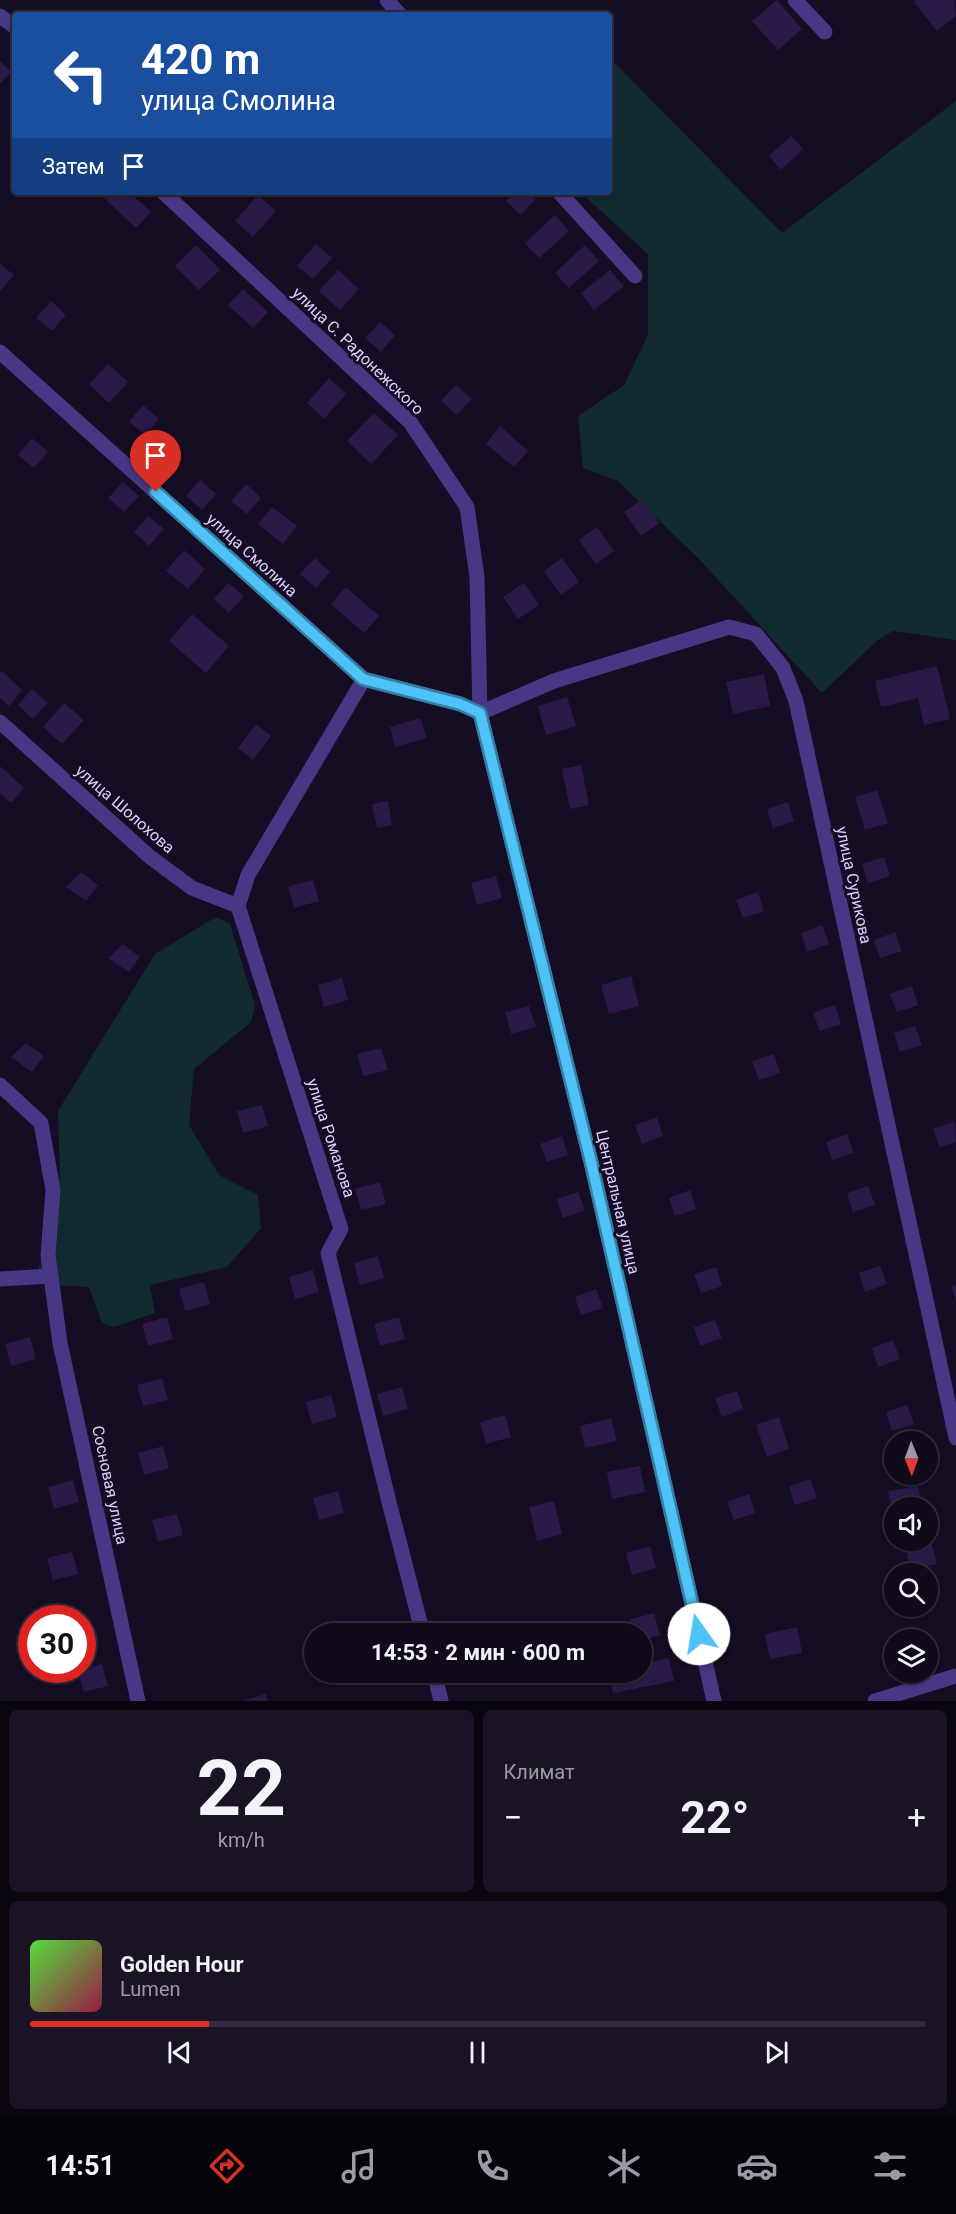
<!DOCTYPE html>
<html lang="ru">
<head>
<meta charset="utf-8">
<style>
	:root { --surface:#100a1b; --page:#191324; --text:#f1f3f6; --muted:#9c9aa3; --line:#302b3a; --accent:#d93025 }
	body { margin:0; font-family:Roboto,sans-serif; background:var(--page); color:var(--text); height:100vh; display:flex; flex-direction:column; font-size:22px; white-space:nowrap }
	* { box-sizing:border-box; margin:0 }
	p { font-size:20px; color:var(--muted) }
	.icon { flex:none; width:33px; height:33px; fill:none; stroke:currentColor; stroke-width:2; stroke-linecap:round; stroke-linejoin:round }
	.map { position:relative; height:1701px; overflow:hidden }
	.side { display:flex; flex-direction:column; gap:9px; padding:9px; background:#09060f; flex:1 }
	.side>* { flex:none }
	.guide { position:absolute; left:12px; top:12px; width:600px; height:183px; border-radius:6px; box-shadow:0 2px 4px #0004,0 0 0 2px var(--line); background:#1a4fa0; color:#fff; overflow:hidden }
	.needle { width:39px; rotate:179deg }
	.controls { position:absolute; left:884px; top:1431px; display:grid; gap:12px }
	.controls a { display:grid; place-items:center; width:54px; height:54px; border-radius:50%; background:var(--surface); box-shadow:0 2px 4px #0004,0 0 0 2px var(--line); font-size:30px }
	.speed { position:absolute; left:18px; top:1605px; display:flex; gap:12px; font-size:30px; font-weight:700; text-align:center }
	.speed>* { display:grid; place-content:center; width:78px; height:78px; border-radius:50%; background:var(--surface); box-shadow:0 2px 4px #0004,0 0 0 2px var(--line); line-height:1 }
	.speed .limit { border:9px solid #d22; background:#fff; color:#111 }
	.pin { position:absolute; display:grid; place-items:center; width:51px; height:51px; color:#fff; margin:-62px -26px; border-radius:50% 50% 50% 0; rotate:-45deg; box-shadow:0 0 6px #0007 }
	.pin .icon { rotate:45deg }
	.me { position:absolute; width:66px; margin:-33px; rotate:347deg; stroke-linejoin:round; filter:drop-shadow(0 0 4px #0008) }
	.turn { display:flex; align-items:center; gap:21px; height:126px; padding:0 30px; font-size:27px }
	.turn .icon { width:78px; height:78px; stroke-width:2.5 }
	.turn b { display:block; font-size:42px; line-height:51px }
	.then { display:flex; align-items:center; height:57px; padding:0 30px; background:#0003; gap:12px; font-size:22px }
	.big { font-size:45px; font-weight:700; line-height:1.1 }
	.side .widget { flex:1; display:flex; flex-direction:column; justify-content:center; gap:9px; min-width:0; padding:0 21px; border-radius:9px; background:var(--page) }
	.side .dial { align-items:center; gap:0 }
	.dial b { font-size:78px; line-height:1 }
	.song { display:flex; align-items:center; gap:18px }
	.cover { width:72px; height:72px; border-radius:9px; background:linear-gradient(135deg,hsl(110 70% 55%),hsl(340 70% 35%)) }
	.played { height:6px; border-radius:3px; background:linear-gradient(90deg,var(--accent) 20%,var(--line) 20%) }
	.keys { display:flex; justify-content:space-around; direction:ltr }
	.heat { display:flex; justify-content:space-between; align-items:center; font-size:33px; direction:ltr }
	.side .tiles { flex:1; display:grid; gap:9px; grid-template-columns:1fr 1fr }
	.widget:last-child { grid-column:span 2 }
	.trip { position:absolute; left:304px; top:1623px; width:348px; height:60px; border-radius:30px; background:var(--surface); box-shadow:0 2px 4px #0004,0 0 0 2px var(--line); font-weight:700; line-height:60px; text-align:center }
	.tabs { display:flex; height:96px; justify-content:space-around; align-items:center; background:#06040b; color:var(--muted) }
	.tabs .icon { width:42px; height:42px }
	.tabs .current { color:var(--accent) }
	.tabs b { font-size:27px; color:var(--text) }
	.map>svg:first-child { display:block }
	.green { fill:#102a2f }
	.building { fill:#2a1946 }
	.lines { fill:none; stroke-linecap:round; stroke-linejoin:round }
	.minor { stroke:#483785; stroke-width:15 }
	.route-casing { stroke:#337fa1; stroke-width:15 }
	.route { stroke:#4fc3f7; stroke-width:10 }
	.labels { text-anchor:middle; dominant-baseline:central; stroke-width:6; stroke-linejoin:round; paint-order:stroke }
	.street-label { font-size:16px; fill:#ded1ff; stroke:#150d24 }
</style>
</head>
<body>
<div class="map">
<svg width="956" height="1701" viewBox="0 0 956 1701">
	<rect width="100%" height="100%" fill="#150d24"/>
	<g class="green">
		<polygon points="609,57 782,233 956,101 956,640 893,631 878,640 822,693 699,559 618,481 583,468 578,416 624,385 648,335 648,254 580,192 609,192"/>
		<polygon points="216,917 230,924 255,1005 251,1022 194,1069 189,1125 219,1175 258,1195 261,1228 227,1267 150,1285 155,1313 114,1327 102,1323 89,1287 52,1285 38,1272 60,1174 58,1111 155,954"/>
	</g>
	<g class="building">
		<polygon points="777,0 802,29 778,50 752,21"/>
		<polygon points="916,0 954,0 956,16 937,31 914,2"/>
		<polygon points="0,61 11,72 0,84"/>
		<polygon points="791,136 803,149 781,170 769,156"/>
		<polygon points="107,192 129,192 151,212 136,228 103,197"/>
		<polygon points="514,192 528,192 536,199 521,215 506,201"/>
		<polygon points="258,195 276,211 253,237 235,221"/>
		<polygon points="555,215 569,231 539,258 525,243"/>
		<polygon points="316,244 332,258 313,279 297,266"/>
		<polygon points="196,245 220,270 199,290 175,266"/>
		<polygon points="585,245 599,261 569,288 555,273"/>
		<polygon points="0,264 14,275 0,291"/>
		<polygon points="338,270 359,289 340,310 319,291"/>
		<polygon points="610,270 624,286 594,310 581,293"/>
		<polygon points="243,289 268,312 253,328 228,305"/>
		<polygon points="51,301 66,315 52,331 36,318"/>
		<polygon points="380,322 395,335 381,352 365,338"/>
		<polygon points="108,364 128,382 109,403 89,384"/>
		<polygon points="329,378 346,394 324,419 307,403"/>
		<polygon points="456,385 472,399 457,415 441,401"/>
		<polygon points="143,405 159,419 145,435 129,422"/>
		<polygon points="374,413 398,435 371,464 347,441"/>
		<polygon points="500,426 528,451 514,467 486,444"/>
		<polygon points="32,438 48,452 34,468 18,455"/>
		<polygon points="200,480 216,494 202,510 186,496"/>
		<polygon points="123,482 139,496 124,512 108,498"/>
		<polygon points="246,484 261,498 247,514 231,501"/>
		<polygon points="642,499 659,523 641,536 624,512"/>
		<polygon points="272,507 297,526 283,544 258,524"/>
		<polygon points="148,516 164,529 149,546 134,532"/>
		<polygon points="597,527 614,551 596,564 579,540"/>
		<polygon points="184,550 205,569 188,589 166,571"/>
		<polygon points="315,558 330,572 316,588 300,574"/>
		<polygon points="562,558 579,582 561,595 544,571"/>
		<polygon points="228,583 244,596 229,613 214,599"/>
		<polygon points="524,583 539,605 518,619 503,597"/>
		<polygon points="346,587 379,616 364,633 331,604"/>
		<polygon points="192,614 229,646 206,673 169,641"/>
		<polygon points="937,666 950,719 924,725 918,698 881,707 875,681"/>
		<polygon points="2,671 22,690 9,706 0,698 0,673"/>
		<polygon points="764,674 770,706 733,714 726,682"/>
		<polygon points="32,689 48,703 33,719 18,705"/>
		<polygon points="567,697 576,726 546,735 538,706"/>
		<polygon points="64,703 84,720 62,744 43,727"/>
		<polygon points="420,718 427,738 395,747 390,727"/>
		<polygon points="256,724 271,736 253,760 238,748"/>
		<polygon points="581,765 589,805 570,809 562,769"/>
		<polygon points="0,766 24,788 11,803 0,793"/>
		<polygon points="877,790 888,823 865,830 855,797"/>
		<polygon points="388,801 392,825 377,828 372,804"/>
		<polygon points="788,802 794,821 773,828 767,809"/>
		<polygon points="884,857 890,876 868,883 862,864"/>
		<polygon points="81,872 98,885 86,901 66,887"/>
		<polygon points="496,876 502,898 477,905 471,883"/>
		<polygon points="313,880 319,901 294,908 288,886"/>
		<polygon points="758,892 764,911 743,918 736,900"/>
		<polygon points="822,925 829,944 807,952 801,933"/>
		<polygon points="895,932 902,951 880,958 874,940"/>
		<polygon points="123,944 140,957 129,972 108,958"/>
		<polygon points="631,976 639,1006 609,1014 601,985"/>
		<polygon points="342,978 348,1000 324,1007 318,985"/>
		<polygon points="912,986 918,1005 897,1012 890,994"/>
		<polygon points="835,1005 841,1024 820,1031 813,1013"/>
		<polygon points="529,1006 536,1027 511,1034 505,1012"/>
		<polygon points="915,1026 922,1045 900,1052 894,1033"/>
		<polygon points="26,1043 44,1056 32,1072 11,1057"/>
		<polygon points="381,1048 388,1070 363,1076 357,1054"/>
		<polygon points="774,1054 780,1073 759,1080 752,1061"/>
		<polygon points="262,1105 268,1126 243,1133 237,1111"/>
		<polygon points="657,1117 663,1136 642,1144 635,1125"/>
		<polygon points="955,1121 956,1142 940,1147 933,1129"/>
		<polygon points="847,1134 854,1153 832,1160 826,1142"/>
		<polygon points="562,1136 568,1155 547,1162 540,1144"/>
		<polygon points="380,1182 386,1204 361,1210 355,1189"/>
		<polygon points="868,1186 875,1205 853,1212 847,1193"/>
		<polygon points="690,1190 696,1209 675,1216 669,1198"/>
		<polygon points="578,1192 585,1210 563,1218 557,1199"/>
		<polygon points="378,1256 384,1278 360,1285 354,1263"/>
		<polygon points="880,1266 887,1284 865,1292 859,1273"/>
		<polygon points="716,1267 722,1286 701,1293 694,1274"/>
		<polygon points="313,1270 319,1292 295,1299 289,1277"/>
		<polygon points="204,1282 210,1304 185,1311 179,1289"/>
		<polygon points="956,1285 956,1300 951,1287"/>
		<polygon points="596,1289 603,1308 581,1315 575,1297"/>
		<polygon points="167,1317 173,1339 148,1346 142,1324"/>
		<polygon points="399,1317 405,1339 380,1346 374,1324"/>
		<polygon points="715,1320 722,1338 700,1346 694,1327"/>
		<polygon points="30,1337 36,1359 11,1366 5,1344"/>
		<polygon points="893,1340 900,1359 878,1367 872,1348"/>
		<polygon points="162,1378 168,1400 143,1406 137,1385"/>
		<polygon points="402,1387 408,1409 383,1416 377,1394"/>
		<polygon points="737,1391 743,1409 722,1417 715,1398"/>
		<polygon points="331,1395 337,1417 312,1424 306,1402"/>
		<polygon points="907,1405 914,1424 892,1431 886,1412"/>
		<polygon points="505,1415 511,1437 486,1444 480,1422"/>
		<polygon points="779,1417 789,1449 767,1457 756,1425"/>
		<polygon points="611,1418 617,1441 585,1448 580,1426"/>
		<polygon points="163,1446 169,1468 144,1475 138,1453"/>
		<polygon points="640,1466 645,1492 612,1499 607,1472"/>
		<polygon points="810,1479 817,1498 795,1505 789,1487"/>
		<polygon points="73,1480 79,1502 54,1509 48,1487"/>
		<polygon points="918,1486 922,1505 894,1508 892,1510 888,1491"/>
		<polygon points="338,1491 344,1513 319,1520 313,1498"/>
		<polygon points="749,1494 755,1513 734,1520 727,1502"/>
		<polygon points="554,1501 562,1534 537,1541 529,1507"/>
		<polygon points="177,1514 183,1535 158,1542 152,1520"/>
		<polygon points="927,1525 937,1564 910,1570 904,1540 927,1540"/>
		<polygon points="650,1546 656,1568 632,1575 626,1553"/>
		<polygon points="72,1552 78,1574 53,1580 47,1558"/>
		<polygon points="654,1613 660,1635 642,1640 642,1634 633,1634 629,1620"/>
		<polygon points="797,1627 802,1653 770,1659 765,1634"/>
		<polygon points="669,1658 674,1681 613,1693 609,1672 642,1672 642,1664"/>
		<polygon points="102,1664 108,1686 84,1692 78,1671"/>
		<polygon points="457,1672 483,1672 485,1678 460,1685"/>
		<polygon points="266,1694 268,1701 245,1701 245,1700"/>
	</g>
	<g class="lines">
		<g class="minor">
			<polyline points="387,0 400,15"/>
			<polyline points="795,0 825,32"/>
			<polyline points="0,16 15,27"/>
			<polyline points="163,192 410,422 467,507 477,577 480,713 591,1162 714,1701"/>
			<polyline points="559,192 635,276"/>
			<polyline points="0,352 364,679 461,704 480,713"/>
			<polyline points="364,679 248,875 238,906 341,1229 328,1253 390,1506 423,1634"/>
			<polyline points="480,713 554,681 729,627 756,634 783,668 796,701 956,1438"/>
			<polyline points="0,722 150,857 192,888 238,906"/>
			<polyline points="0,1085 41,1123 53,1190 48,1255 60,1343 138,1701"/>
			<polyline points="0,1279 51,1276"/>
			<polyline points="434,1672 441,1701"/>
			<polyline points="875,1701 956,1676"/>
		</g>
	</g>
	<g class="lines">
		<defs>
			<polyline id="route" points="156,492 363,679 460,704 480,713 591,1162 699,1634"/>
		</defs>
		<use href="#route" class="route-casing"/>
		<use href="#route" class="route"/>
	</g>
	<g class="labels">
		<g class="street-label">
			<text transform="translate(358 351) rotate(44)">улица С. Радонежского</text>
			<text transform="translate(252 555) rotate(42)">улица Смолина</text>
			<text transform="translate(125 809) rotate(41)">улица Шолохова</text>
			<text transform="translate(854 885) rotate(78)">улица Сурикова</text>
			<text transform="translate(331 1138) rotate(72)">улица Романова</text>
			<text transform="translate(618 1202) rotate(77)">Центральная улица</text>
			<text transform="translate(110 1485) rotate(78)">Сосновая улица</text>
		</g>
	</g>
</svg>
<div class="controls">
<a><svg class="needle" viewBox="-14 -14 28 28"><path d="M0-13l5 13h-10z" fill="#e53935"/><path d="M0 13l5-13h-10z" fill="#9c9aa3"/></svg></a>
<a><svg class="icon" aria-label="sound" viewBox="0 0 24 24"><path d="M4 9h4l5-4v14l-5-4H4zM17 9q2 3 0 6"/></svg></a>
<a><svg class="icon" aria-label="search" viewBox="0 0 24 24"><circle cx="10" cy="10" r="6"/><path d="M15 15l6 6"/></svg></a>
<a><svg class="icon" aria-label="layers" viewBox="0 0 24 24"><path d="M12 4l9 5-9 5-9-5zM3 14l9 5 9-5"/></svg></a>
</div>
<div class="speed"><div class="limit">30</div></div>
<div class="pin" style="left:156px;top:492px;background:#d93025"><svg class="icon" aria-label="arrive" viewBox="0 0 24 24"><path d="M6 21V4h12l-3 4 3 4H6"/></svg></div>
<svg class="me" style="left:699px;top:1634px" viewBox="-20 -20 40 40"><circle r="19" fill="#fff"/><path d="M0-13L10 11 0 6-10 11z" fill="#4fc3f7"/></svg>
<div class="trip">14:53 · 2 мин · 600 m</div>
<div class="guide">
<div class="turn"><svg class="icon" aria-label="left" viewBox="0 0 24 24"><path d="M17 20v-9H6M10 6l-5 5 5 5"/></svg><div><b>420 m</b>улица Смолина</div></div>
<div class="then">Затем<svg class="icon" aria-label="arrive" viewBox="0 0 24 24"><path d="M6 21V4h12l-3 4 3 4H6"/></svg></div>
</div>
</div>
<section class="side">
<div class="tiles">
<div class="widget dial"><b>22</b><p>km/h</p></div>
<div class="widget"><p>Климат</p>
<div class="heat"><a>−</a><b class="big">22°</b><a>+</a></div>
</div>
<div class="widget">
<div class="song"><i class="cover"></i><div><b>Golden Hour</b><p>Lumen</p></div></div>
<div class="played"></div>
<div class="keys"><svg class="icon" aria-label="previous" viewBox="0 0 24 24"><path d="M18 5L8 12l10 7zM5 5v14"/></svg><svg class="icon" aria-label="pause" viewBox="0 0 24 24"><path d="M8 5v14M16 5v14"/></svg><svg class="icon" aria-label="next" viewBox="0 0 24 24"><path d="M6 5l10 7-10 7zM19 5v14"/></svg></div>
</div>
</div>
</section>
<nav class="tabs">
<b>14:51</b>
<svg class="icon current" aria-label="directions" viewBox="0 0 24 24"><path d="M12 3l9 9-9 9-9-9zM9 14v-3h6M13 9l2 2-2 2"/></svg>
<svg class="icon" aria-label="music" viewBox="0 0 24 24"><path d="M9 18V5l10-2v13"/><circle cx="6" cy="18" r="3"/><circle cx="16" cy="16" r="3"/></svg>
<svg class="icon" aria-label="phone" viewBox="0 0 24 24"><path d="M5 4h4l2 5-3 2q2 4 5 5l2-3 5 2v4C11 20 4 13 5 4z"/></svg>
<svg class="icon" aria-label="climate" viewBox="0 0 24 24"><path d="M12 3v18M4 7l16 10M4 17L20 7"/></svg>
<svg class="icon" aria-label="car" viewBox="0 0 24 24"><path d="M5 17H2v-5l4-1 3-4h7l3 4 3 1v5h-3M9 17h6M6 11h13"/><circle cx="7" cy="17" r="2"/><circle cx="17" cy="17" r="2"/></svg>
<svg class="icon" aria-label="filters" viewBox="0 0 24 24"><path d="M4 7h16M4 17h16"/><circle cx="9" cy="7" r="2"/><circle cx="15" cy="17" r="2"/></svg>
</nav>
</body>
</html>
